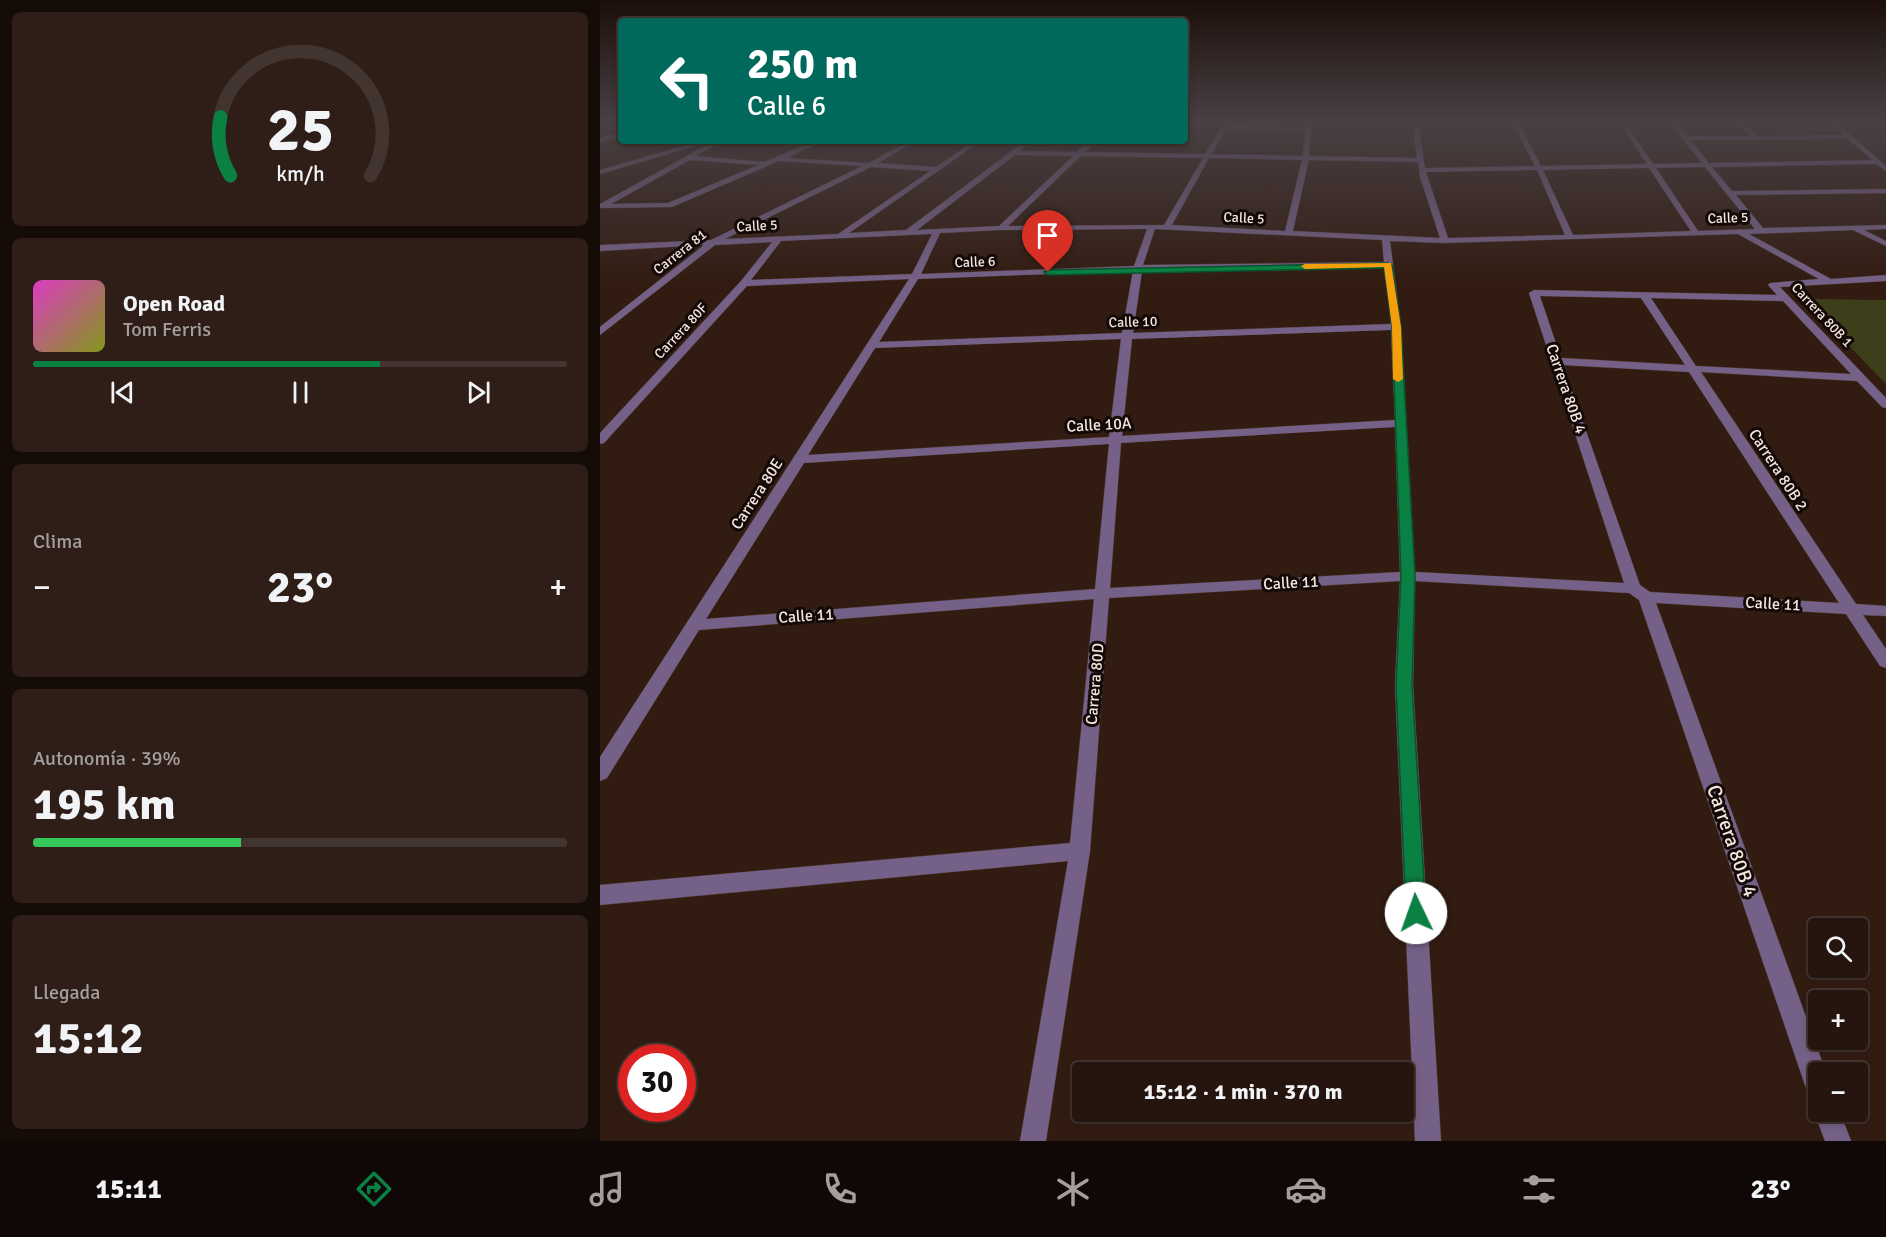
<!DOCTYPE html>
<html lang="es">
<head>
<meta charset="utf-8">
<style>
	:root { --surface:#26150e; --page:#2e1e17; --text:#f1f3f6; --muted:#a49f9e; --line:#42342e; --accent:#0b8043 }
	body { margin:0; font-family:Signika,sans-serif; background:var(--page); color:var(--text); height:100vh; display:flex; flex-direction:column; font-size:22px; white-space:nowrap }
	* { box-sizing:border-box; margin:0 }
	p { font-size:20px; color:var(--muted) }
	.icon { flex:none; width:33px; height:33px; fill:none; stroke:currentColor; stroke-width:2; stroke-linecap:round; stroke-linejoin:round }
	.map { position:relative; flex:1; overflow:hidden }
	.panel { display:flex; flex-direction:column; gap:12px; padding:12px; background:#150c08; width:600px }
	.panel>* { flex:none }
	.banner { position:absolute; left:18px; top:18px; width:570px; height:126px; border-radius:6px; box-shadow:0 3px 9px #0003,0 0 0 2px var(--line); background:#00695c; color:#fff; overflow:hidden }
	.buttons { position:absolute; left:1208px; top:918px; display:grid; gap:12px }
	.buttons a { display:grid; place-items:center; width:60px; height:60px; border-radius:6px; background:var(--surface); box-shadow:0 3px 9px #0003,0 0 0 2px var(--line); font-size:30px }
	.speed { position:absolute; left:18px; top:1044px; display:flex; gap:12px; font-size:30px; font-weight:700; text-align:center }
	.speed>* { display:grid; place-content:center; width:78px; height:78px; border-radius:50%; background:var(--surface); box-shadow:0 3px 9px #0003,0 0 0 2px var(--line); line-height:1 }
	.speed .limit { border:9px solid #d22; background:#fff; color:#111 }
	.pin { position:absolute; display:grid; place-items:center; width:51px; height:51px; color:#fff; margin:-62px -26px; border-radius:50% 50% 50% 0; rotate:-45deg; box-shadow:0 0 6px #0007 }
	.pin .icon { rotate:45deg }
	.me { position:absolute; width:66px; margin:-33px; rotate:357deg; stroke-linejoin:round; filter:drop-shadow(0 0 4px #0008) }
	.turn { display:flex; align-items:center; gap:21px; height:126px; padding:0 30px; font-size:27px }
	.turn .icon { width:78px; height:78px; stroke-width:2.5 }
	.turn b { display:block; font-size:42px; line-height:51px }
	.big { font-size:45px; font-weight:700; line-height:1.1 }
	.panel .tile { flex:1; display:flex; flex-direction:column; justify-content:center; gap:9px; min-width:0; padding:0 21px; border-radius:9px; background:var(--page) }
	.panel .dial { align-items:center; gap:0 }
	.dial svg { height:156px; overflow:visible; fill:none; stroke:var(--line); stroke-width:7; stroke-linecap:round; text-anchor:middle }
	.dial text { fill:var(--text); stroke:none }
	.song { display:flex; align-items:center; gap:18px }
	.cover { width:72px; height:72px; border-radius:9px; background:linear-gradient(135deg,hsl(310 70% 55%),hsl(70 70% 35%)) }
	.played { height:6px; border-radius:3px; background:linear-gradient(90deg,var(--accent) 65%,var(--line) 65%) }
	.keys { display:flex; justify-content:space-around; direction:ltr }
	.heat { display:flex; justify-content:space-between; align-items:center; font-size:33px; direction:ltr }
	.charge { height:9px; border-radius:4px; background:linear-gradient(90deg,#34c759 39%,var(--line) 0) }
	.trip { position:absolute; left:472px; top:1062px; width:342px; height:60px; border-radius:6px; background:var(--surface); box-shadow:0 3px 9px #0003,0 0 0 2px var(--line); font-weight:700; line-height:60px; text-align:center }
	.tab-bar { display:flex; height:96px; justify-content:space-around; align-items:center; background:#0f0806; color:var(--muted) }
	.tab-bar .icon { width:42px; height:42px }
	.tab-bar .active { color:var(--accent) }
	.tab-bar b { font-size:27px; color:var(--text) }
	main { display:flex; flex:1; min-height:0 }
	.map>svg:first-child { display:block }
	.green { fill:#3d3f1b }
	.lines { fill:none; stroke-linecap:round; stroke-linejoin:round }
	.minor-casing { stroke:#4d382f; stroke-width:1 }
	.minor { fill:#756187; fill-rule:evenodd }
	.route { fill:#0b8043; stroke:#07532c; stroke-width:1.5 }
	.slow { fill:#f59e0b }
	.labels { text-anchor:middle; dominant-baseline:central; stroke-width:6; stroke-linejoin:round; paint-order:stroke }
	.far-street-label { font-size:14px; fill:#f6e5df; stroke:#130906 }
	.street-label { font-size:16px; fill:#f6e5df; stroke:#130906 }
	.near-street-label { font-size:20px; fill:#f6e5df; stroke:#130906 }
</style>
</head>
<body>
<main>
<section class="panel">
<div class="tile dial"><svg viewBox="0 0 100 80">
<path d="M14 69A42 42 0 1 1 86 69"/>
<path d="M14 69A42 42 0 0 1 9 39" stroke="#0b8043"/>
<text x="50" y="56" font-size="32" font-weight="700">25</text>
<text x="50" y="72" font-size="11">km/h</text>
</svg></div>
<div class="tile">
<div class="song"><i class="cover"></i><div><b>Open Road</b><p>Tom Ferris</p></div></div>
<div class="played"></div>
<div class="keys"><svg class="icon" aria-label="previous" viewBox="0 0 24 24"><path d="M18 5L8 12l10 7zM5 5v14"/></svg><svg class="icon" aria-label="pause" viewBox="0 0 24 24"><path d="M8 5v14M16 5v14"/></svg><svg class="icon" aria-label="next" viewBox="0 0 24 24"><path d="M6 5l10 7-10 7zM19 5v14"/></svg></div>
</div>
<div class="tile"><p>Clima</p>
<div class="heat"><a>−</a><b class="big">23°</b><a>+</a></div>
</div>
<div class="tile"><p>Autonomía · 39%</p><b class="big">195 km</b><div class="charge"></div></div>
<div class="tile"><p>Llegada</p><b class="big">15:12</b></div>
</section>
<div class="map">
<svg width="1286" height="1141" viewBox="0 0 1286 1141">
	<rect width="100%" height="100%" fill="#321c12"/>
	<polygon class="green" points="1204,299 1286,300 1286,384"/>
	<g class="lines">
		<defs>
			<g id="minor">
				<path d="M624,122H630L628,125L706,127V122H712L709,156L817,158L812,122H818L825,168L935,166L912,122H918L941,166L1047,164L1019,122H1025L1053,164L1102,163L1069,122H1075L1087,136H1151L1135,122H1142L1158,136L1244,135L1229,122H1236L1286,166V171L1276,164L1112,167L1132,191L1286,189V193L1136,195L1163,228L1286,225V229L1264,230L1286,241V246L1253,230L1149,234L1231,279L1286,275V281L1180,287L1286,398V408L1282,407L1257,381L1101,372L1256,604L1286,606V616L1263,615L1286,649V668L1280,666L1246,614L1056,603L1226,1072H1218V1098L1209,1094L1205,1085L1039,600L1029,593L815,581L813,685L841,1141H815L795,685L800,581L509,598L490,851L446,1141H420L468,861L0,905V885L470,843L494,599L99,630L7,778L0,781V757L309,279L147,286L4,443L0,444V433L141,281L172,242L115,245L0,335V327L104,245L0,251V245L111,240L262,166L179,161L72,207L0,208V204L114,141H122L96,156L164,162L215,141H223L187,158L269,163L308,141H316L278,163L336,167L374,141H381L249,233L306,230L425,141H432L420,151L477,152L489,141H496L485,152L605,154ZM626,129L705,131L703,156L612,154ZM1248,139L1272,160L1109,163L1090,140ZM415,155L473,156L399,226L317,230ZM481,156L603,158L564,225L408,226ZM609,158L702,160L685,231L572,225ZM90,160L158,165L68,203L11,204ZM709,160L818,162L820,177L840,238L693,231ZM271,167L330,171L238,234L125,239ZM1105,167L1155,229L1098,231L1056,168ZM1049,168L1091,231L973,235L943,170ZM937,170L965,235L848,238L826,172ZM547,229L534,266L321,274L340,233L401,230ZM555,229L782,240L784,262L543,265ZM332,234L312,274L151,280L181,241ZM1138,234L1219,279L1170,283L1168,285L1177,295L934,290L929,293L1024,583L815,572L801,327L790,241L845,243ZM785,268L791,324L533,333L542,271ZM533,271L522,333L279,342L318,279ZM940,296L1041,298L1085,365L961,358ZM1051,298L1183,301L1251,374L1096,366ZM791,330L795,420L522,436L532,339ZM521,339L509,437L208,455L275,348ZM963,365L1089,372L1239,603L1050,592L1040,585ZM795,427L800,572L510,588L521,443ZM509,444L495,589L106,619L204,463Z"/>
				<polygon points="21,133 21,137 0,142 0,138"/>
				<polygon points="102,141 112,141 0,174 0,170"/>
				<polygon points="1218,1103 1218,1112 1240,1112 1251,1141 1225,1141 1214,1112"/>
			</g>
		</defs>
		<use href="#minor" class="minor-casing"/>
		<use href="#minor" class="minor"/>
	</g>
	<linearGradient id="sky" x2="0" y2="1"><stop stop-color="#1c0f0a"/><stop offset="0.43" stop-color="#494044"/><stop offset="1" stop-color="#494044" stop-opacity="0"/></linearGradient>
	<rect width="1286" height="282" fill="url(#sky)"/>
	<polygon class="route" points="788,263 792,265 801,327 815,576 812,685 826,913 823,920 816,922 809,920 806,913 796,685 801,576 792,327 784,268 448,275 444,272 448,270"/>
	<polygon class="slow" points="791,263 801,327 803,379 798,382 793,379 792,327 784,267 705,269 701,266 705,264"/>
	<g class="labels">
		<g class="far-street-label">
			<text transform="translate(644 218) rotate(3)">Calle 5</text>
			<text transform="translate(1128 218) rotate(-2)">Calle 5</text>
			<text transform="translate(157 226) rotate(-3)">Calle 5</text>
			<text transform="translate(80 252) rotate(-38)">Carrera 81</text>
			<text transform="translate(375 262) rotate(-2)">Calle 6</text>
			<text transform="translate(1222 315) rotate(47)">Carrera 80B 1</text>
			<text transform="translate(533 322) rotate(-2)">Calle 10</text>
			<text transform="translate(81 331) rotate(-47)">Carrera 80F</text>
		</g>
		<g class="street-label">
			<text transform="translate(966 389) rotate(71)">Carrera 80B 4</text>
			<text transform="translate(499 425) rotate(-3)">Calle 10A</text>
			<text transform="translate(1178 470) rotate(57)">Carrera 80B 2</text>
			<text transform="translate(157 494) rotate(-57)">Carrera 80E</text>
			<text transform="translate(691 583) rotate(-3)">Calle 11</text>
			<text transform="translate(1173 604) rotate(3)">Calle 11</text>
			<text transform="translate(206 616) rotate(-4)">Calle 11</text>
			<text transform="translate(495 684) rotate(-85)">Carrera 80D</text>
		</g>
		<g class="near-street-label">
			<text transform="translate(1132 841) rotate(71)">Carrera 80B 4</text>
		</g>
	</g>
</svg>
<div class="buttons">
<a><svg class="icon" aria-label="search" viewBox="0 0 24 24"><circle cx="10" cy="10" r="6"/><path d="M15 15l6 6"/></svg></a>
<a>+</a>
<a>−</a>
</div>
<div class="speed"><div class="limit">30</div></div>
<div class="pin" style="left:448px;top:272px;background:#d93025"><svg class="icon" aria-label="arrive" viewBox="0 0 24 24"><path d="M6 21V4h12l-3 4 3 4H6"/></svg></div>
<svg class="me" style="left:816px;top:913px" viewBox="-20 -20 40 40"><circle r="19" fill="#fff"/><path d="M0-13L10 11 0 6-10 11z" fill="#0b8043"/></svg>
<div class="trip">15:12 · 1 min · 370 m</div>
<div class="banner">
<div class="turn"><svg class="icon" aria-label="left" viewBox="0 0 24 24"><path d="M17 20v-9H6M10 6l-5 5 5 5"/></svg><div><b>250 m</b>Calle 6</div></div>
</div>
</div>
</main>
<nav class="tab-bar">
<b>15:11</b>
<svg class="icon active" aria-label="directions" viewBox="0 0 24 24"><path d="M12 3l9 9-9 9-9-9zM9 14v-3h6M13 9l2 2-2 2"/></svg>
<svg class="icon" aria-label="music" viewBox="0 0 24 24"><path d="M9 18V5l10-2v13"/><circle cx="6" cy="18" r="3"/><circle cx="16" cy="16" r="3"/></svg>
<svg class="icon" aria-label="phone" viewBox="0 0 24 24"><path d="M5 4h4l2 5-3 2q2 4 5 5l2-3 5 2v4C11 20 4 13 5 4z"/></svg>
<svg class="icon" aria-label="climate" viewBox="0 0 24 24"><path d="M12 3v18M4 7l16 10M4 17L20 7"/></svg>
<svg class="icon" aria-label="car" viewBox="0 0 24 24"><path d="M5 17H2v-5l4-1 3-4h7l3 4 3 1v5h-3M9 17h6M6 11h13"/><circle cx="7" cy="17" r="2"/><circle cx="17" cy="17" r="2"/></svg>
<svg class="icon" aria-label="filters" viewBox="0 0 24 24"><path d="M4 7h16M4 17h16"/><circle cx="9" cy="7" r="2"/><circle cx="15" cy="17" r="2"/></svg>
<b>23°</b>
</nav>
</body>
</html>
